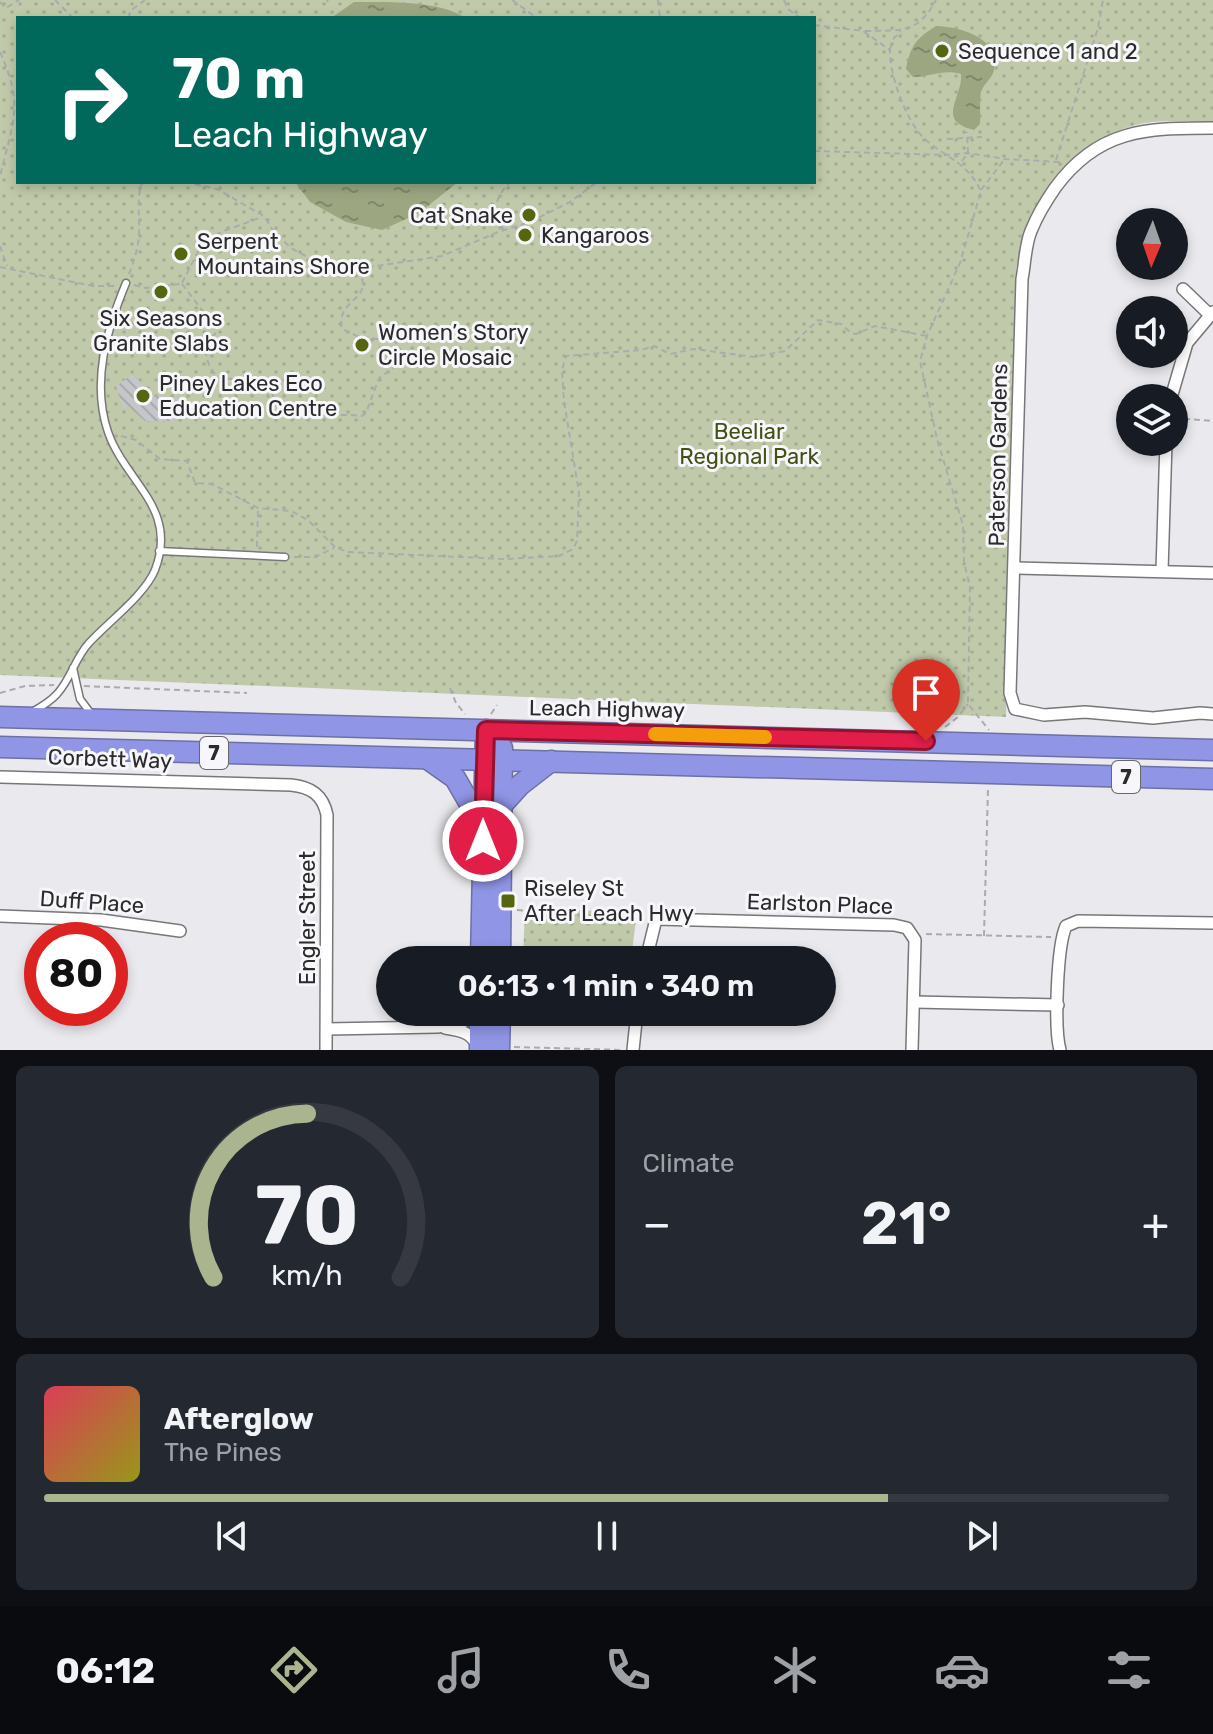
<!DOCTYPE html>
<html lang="en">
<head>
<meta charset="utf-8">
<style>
	:root { --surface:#171b24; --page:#242831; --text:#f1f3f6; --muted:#9ea1a6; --line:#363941; --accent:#aab48e }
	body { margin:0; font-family:Rubik,sans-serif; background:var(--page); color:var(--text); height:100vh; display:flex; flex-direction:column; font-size:30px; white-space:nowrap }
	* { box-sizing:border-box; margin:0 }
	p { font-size:26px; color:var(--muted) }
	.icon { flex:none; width:44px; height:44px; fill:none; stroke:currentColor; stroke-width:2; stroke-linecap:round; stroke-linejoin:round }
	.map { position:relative; height:1050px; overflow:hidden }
	.panel { display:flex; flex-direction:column; gap:16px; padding:16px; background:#0d0f14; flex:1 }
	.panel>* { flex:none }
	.top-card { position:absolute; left:16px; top:16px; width:800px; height:168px; border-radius:0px; box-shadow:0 4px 12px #0003; background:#00695c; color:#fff; overflow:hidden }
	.needle { width:52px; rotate:182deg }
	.controls { position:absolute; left:1116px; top:208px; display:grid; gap:16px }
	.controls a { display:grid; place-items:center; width:72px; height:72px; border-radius:50%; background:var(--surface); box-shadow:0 4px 12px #0003; font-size:40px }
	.speed { position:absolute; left:24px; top:922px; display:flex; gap:16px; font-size:40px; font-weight:700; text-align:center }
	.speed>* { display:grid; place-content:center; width:104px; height:104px; border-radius:50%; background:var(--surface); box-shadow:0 4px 12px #0003; line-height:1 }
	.speed .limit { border:12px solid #d22; background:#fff; color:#111 }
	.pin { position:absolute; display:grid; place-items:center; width:68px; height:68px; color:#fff; margin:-82px -34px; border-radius:50% 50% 50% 0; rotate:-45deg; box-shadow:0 0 8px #0007 }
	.pin .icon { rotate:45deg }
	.me { position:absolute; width:88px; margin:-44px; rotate:0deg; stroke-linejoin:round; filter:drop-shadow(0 0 6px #0008) }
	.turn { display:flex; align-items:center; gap:28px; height:168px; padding:0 24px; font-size:36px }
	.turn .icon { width:104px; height:104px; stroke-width:2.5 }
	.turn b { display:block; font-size:56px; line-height:68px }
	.big { font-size:60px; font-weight:600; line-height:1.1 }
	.panel .tile { flex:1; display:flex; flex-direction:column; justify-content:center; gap:12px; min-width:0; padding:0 28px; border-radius:12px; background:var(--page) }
	.panel .dial { align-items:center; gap:0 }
	.dial svg { height:208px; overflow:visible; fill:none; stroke:var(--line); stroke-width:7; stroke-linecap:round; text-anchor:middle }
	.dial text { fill:var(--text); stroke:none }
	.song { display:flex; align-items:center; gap:24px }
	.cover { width:96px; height:96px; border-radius:12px; background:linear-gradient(135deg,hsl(350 70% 55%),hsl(60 70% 35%)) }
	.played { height:8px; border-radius:4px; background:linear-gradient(90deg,var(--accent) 75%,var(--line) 75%) }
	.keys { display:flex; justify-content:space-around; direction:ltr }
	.heat { display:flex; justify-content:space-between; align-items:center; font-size:44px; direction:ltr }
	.panel .tiles { flex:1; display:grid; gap:16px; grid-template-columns:1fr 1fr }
	.tile:last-child { grid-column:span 2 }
	.trip { position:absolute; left:376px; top:946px; width:460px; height:80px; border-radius:40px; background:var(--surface); box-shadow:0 4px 12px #0003; font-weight:600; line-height:80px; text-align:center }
	.menu { display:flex; height:128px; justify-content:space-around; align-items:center; background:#090b0e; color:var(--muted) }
	.menu .icon { width:56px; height:56px }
	.menu .on { color:var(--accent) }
	.menu b { font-size:36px; color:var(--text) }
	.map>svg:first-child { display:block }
	.park { fill:url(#park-dots); fill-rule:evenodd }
	.water { fill:url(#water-ripples) }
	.building { fill:url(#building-back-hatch) }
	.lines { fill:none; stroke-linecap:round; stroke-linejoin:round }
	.lane-casing { stroke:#77777a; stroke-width:9 }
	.street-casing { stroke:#77777a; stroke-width:14 }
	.highway-casing { stroke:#6d70a5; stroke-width:23 }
	.path { stroke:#ababae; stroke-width:2; stroke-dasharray:6 4; stroke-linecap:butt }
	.lane { stroke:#fff; stroke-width:6 }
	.street { stroke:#fff; stroke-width:11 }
	.highway { stroke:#9095e6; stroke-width:20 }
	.route-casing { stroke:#92132f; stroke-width:20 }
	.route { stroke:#e11d48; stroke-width:14 }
	.slow { stroke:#f59e0b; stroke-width:14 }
	.poi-dot { fill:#546610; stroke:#f7f7fb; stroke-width:3 }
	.labels { text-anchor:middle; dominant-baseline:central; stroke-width:6; stroke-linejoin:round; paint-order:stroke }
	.shield { fill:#f7f7fb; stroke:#68686a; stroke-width:2 }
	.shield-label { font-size:20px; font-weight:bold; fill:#2b2b2c }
	.poi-label { font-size:22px; fill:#2b2b2c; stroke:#f7f7fb; text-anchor:start }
	.park-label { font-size:22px; fill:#425014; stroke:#f7f7fb }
	.street-label { font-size:22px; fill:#2b2b2c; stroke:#f7f7fb }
</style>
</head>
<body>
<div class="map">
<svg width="1213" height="1050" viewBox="0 0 1213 1050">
	<defs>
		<pattern id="park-dots" width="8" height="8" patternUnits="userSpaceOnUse" patternTransform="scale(2)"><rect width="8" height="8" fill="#c0caaa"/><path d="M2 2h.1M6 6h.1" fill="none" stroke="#a5ae92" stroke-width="1.8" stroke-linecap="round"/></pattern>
		<pattern id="water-ripples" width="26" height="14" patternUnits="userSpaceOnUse" patternTransform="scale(2)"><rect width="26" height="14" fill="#9ca782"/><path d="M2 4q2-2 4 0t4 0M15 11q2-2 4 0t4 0" fill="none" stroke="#7f886b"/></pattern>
		<pattern id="building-back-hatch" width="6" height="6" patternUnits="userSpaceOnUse" patternTransform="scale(2)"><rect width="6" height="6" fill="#c5c6c9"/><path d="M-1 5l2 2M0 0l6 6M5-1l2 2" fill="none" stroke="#a9aaad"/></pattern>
	</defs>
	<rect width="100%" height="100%" fill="#eaeaee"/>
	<g class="park">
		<path d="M0,0H1213V122C1191,122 1167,120 1145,123C1132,125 1117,131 1105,137C1049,166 1030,210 1016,269L1006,717L0,675ZM18,18H814V182H18Z"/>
		<polygon points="525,910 637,911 631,960 523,960"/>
	</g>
	<g class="water">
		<path d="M354,2C390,2 437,0 466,18H331Z"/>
		<path d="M936,26C960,27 1000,37 994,70C992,79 984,83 981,92C979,102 981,113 980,124L974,130C935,120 963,98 961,74C944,69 930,77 913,77L906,69C910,47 916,38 936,26Z"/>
		<polygon points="295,182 458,182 419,213 382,230 346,222 310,202"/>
	</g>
	<polygon class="building" points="133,374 153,395 178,398 185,404 181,408 180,415 173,421 145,421 128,406 123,408 116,386"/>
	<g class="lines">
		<defs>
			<g id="lane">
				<polyline points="159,551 285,557"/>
				<polyline points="73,668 80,699 92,715"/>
				<path d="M32,712C41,707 50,702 57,694C71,679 75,658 89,643C108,622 144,596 155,570C179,508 125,482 108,432C91,382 107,329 126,283"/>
			</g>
			<g id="street">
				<path d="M1213,128C1146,128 1098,129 1055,188C1046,201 1037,216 1031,231C1025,245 1025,264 1022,279L1010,693L1015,709L1044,715L1085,712L1153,718L1200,713L1213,714"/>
				<polyline points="1183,289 1210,315"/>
				<polyline points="1171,398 1187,343 1213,312"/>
				<polyline points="1016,568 1213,573"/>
				<polyline points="1162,571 1166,442"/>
				<path d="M0,777L291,785C311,787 323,795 327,815L326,1050"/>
				<polyline points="0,916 101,920 180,931"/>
				<polyline points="646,960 656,919 894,925 907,928 915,940 912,1050"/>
				<polyline points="914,1002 1058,1005"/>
				<path d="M445,1028C459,1030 471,1032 477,1045"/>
				<path d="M327,1029L437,1027C450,1025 469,1024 477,1012"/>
				<polyline points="633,1050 637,1012"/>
				<path d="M1060,1050C1054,1028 1057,946 1066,926L1078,921L1213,923"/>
			</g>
			<g id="highway">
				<polyline points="0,717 1213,750"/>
				<polyline points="0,747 1213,779"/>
				<polyline points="428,759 455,778 470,804 483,814"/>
				<polyline points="500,807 520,785 551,761"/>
				<polyline points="481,960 486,730"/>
				<polyline points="500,960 502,748"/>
				<polyline points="480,1050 480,1012"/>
				<polyline points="499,1050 500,1012"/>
			</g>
		</defs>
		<use href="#lane" class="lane-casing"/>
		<use href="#street" class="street-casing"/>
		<use href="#highway" class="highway-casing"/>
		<g class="path">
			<polyline points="55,0 73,18"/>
			<polyline points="327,0 328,2"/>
			<polyline points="512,0 537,18"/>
			<polyline points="658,0 660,18"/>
			<polyline points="784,0 788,9 800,18"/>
			<polyline points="0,2 6,8 19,0"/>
			<polyline points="129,18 130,11 145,0"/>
			<path d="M814,25L863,31L890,50C889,74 907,125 927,141C949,159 967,163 981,191L960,263L927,336L920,361L937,439L963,525L964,562L970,587L968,704L989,730"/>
			<path d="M865,31C901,30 917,35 936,0"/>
			<polyline points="890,49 894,38 901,31"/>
			<path d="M0,52C25,107 12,123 0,177"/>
			<polyline points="947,139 982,137"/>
			<polyline points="814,151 946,155 968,153 1005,159 1060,162"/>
			<polyline points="1056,160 1098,28 1103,0"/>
			<polyline points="962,161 968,153 967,132"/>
			<polyline points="185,182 217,189 264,216 274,232 291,248 311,259 339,267 357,269 442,256 498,232 530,222 570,202 597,182"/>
			<polyline points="981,190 1004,160"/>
			<path d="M504,230C490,213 496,196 510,182"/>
			<polyline points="0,246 7,266"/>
			<polyline points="0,267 93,286 117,286"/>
			<path d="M129,274C134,261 138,249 139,235C140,215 136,202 142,182"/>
			<polyline points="182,283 202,244 221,232 262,217"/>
			<path d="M182,284L215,327V334C200,348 206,364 218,378L264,381L269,386L276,403C303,423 332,412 362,416L366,413L379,378L400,363L402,353L396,342L357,336L342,329C335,297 378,301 357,269"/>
			<polyline points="134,285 146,288 180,284"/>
			<polyline points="1174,418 1213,421"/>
			<polyline points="121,436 136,440 160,459 187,461 195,483 212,484 258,508 291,511 308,520 335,547 348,552 506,559 559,556 573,549 577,541 579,493 564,401 562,370 566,356 641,350 654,346 670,354 694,349 754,357 785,351 818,320 841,324 851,333 856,334 875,326 927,336"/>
			<polyline points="257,547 258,509"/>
			<polyline points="294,557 315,557 334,548"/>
			<polyline points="84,686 247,693"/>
			<polyline points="450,688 456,703 465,714"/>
			<polyline points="0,693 25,686 54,685"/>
			<polyline points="491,714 497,705"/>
			<polyline points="945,727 958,717 968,704"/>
			<polyline points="517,910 638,919 644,924"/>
			<polyline points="926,934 1051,937"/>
			<polyline points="984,936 988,788"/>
			<polyline points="514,1047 624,1050"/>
		</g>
		<use href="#lane" class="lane"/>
		<use href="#street" class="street"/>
		<use href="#highway" class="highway"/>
	</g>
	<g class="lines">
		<defs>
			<polyline id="route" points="483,841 486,730 926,741"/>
		</defs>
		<use href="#route" class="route-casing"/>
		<use href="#route" class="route"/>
		<polyline class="slow" points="655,734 765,737"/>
	</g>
	<g class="poi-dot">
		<circle cx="942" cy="51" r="8"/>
		<circle cx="529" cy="215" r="8"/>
		<circle cx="525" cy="235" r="8"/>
		<circle cx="181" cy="254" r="8"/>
		<circle cx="161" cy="292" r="8"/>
		<circle cx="362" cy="345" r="8"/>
		<circle cx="143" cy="396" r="8"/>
		<rect x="500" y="893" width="16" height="16" rx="4"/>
	</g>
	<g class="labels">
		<g class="shield">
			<rect x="200" y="737" width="28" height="32" rx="6"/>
			<rect x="1112" y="761" width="28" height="32" rx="6"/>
		</g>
		<g class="shield-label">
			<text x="214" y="753">7</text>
			<text x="1126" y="777">7</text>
		</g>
		<g class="poi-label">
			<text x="958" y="51">Sequence 1 and 2</text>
			<text x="513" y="215" text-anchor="end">Cat Snake</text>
			<text x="541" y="235">Kangaroos</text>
			<text x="197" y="241">Serpent<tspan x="197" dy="25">Mountains Shore</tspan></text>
			<text x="161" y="318" text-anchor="middle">Six Seasons<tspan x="161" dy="25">Granite Slabs</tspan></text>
			<text x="378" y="332">Women’s Story<tspan x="378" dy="25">Circle Mosaic</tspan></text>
			<text x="159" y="383">Piney Lakes Eco<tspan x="159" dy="25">Education Centre</tspan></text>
			<text x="524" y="888">Riseley St<tspan x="524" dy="25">After Leach Hwy</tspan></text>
		</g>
		<g class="park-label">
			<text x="749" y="431">Beeliar<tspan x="749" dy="25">Regional Park</tspan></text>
		</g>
		<g class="street-label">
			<text transform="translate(998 455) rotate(-89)">Paterson Gardens</text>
			<text transform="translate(607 709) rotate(1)">Leach Highway</text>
			<text transform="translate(110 759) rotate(2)">Corbett Way</text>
			<text transform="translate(92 902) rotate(4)">Duff Place</text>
			<text transform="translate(820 904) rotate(2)">Earlston Place</text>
			<text transform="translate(307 918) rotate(-90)">Engler Street</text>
		</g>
	</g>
</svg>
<div class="controls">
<a><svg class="needle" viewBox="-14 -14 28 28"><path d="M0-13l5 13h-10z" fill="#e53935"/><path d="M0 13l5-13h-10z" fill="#9ea1a6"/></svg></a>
<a><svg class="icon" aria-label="sound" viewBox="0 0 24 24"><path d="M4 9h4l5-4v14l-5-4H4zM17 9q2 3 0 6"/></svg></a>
<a><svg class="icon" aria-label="layers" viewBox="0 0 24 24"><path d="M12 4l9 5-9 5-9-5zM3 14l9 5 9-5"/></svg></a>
</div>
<div class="speed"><div class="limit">80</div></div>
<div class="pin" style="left:926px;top:741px;background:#d93025"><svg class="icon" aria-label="arrive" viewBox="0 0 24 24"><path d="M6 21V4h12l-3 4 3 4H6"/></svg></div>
<svg class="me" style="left:483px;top:841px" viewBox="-20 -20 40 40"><circle r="17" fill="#e11d48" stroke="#fff" stroke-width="3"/><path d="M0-11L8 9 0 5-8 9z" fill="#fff"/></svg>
<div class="trip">06:13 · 1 min · 340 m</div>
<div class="top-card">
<div class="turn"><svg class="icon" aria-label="right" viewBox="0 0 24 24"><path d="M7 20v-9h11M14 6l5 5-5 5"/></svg><div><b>70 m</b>Leach Highway</div></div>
</div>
</div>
<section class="panel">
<div class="tiles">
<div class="tile dial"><svg viewBox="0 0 100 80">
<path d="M14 69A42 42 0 1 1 86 69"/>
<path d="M14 69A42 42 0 0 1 50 6" stroke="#aab48e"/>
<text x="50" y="56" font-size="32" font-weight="700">70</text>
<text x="50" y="72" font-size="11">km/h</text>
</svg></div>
<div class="tile"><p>Climate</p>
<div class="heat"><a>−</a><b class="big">21°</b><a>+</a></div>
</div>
<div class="tile">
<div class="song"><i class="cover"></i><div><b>Afterglow</b><p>The Pines</p></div></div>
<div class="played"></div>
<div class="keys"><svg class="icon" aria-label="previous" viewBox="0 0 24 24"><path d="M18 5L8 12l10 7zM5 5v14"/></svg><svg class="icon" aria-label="pause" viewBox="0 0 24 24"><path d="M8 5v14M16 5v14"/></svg><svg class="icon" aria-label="next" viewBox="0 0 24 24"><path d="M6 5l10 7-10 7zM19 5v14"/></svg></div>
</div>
</div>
</section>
<nav class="menu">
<b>06:12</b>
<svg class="icon on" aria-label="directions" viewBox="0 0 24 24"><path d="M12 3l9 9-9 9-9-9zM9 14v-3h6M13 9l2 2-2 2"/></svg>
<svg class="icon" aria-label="music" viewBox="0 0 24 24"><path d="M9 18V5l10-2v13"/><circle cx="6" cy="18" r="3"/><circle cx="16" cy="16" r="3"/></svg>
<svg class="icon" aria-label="phone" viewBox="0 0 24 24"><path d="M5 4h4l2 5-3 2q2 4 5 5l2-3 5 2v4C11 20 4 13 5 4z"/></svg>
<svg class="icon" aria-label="climate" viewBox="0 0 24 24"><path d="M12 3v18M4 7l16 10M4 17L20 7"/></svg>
<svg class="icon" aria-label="car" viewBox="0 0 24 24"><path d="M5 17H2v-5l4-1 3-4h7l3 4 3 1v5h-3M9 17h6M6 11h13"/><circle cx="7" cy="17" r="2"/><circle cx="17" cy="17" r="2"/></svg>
<svg class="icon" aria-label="filters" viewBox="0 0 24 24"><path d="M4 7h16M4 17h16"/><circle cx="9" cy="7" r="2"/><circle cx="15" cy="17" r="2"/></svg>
</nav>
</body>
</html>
